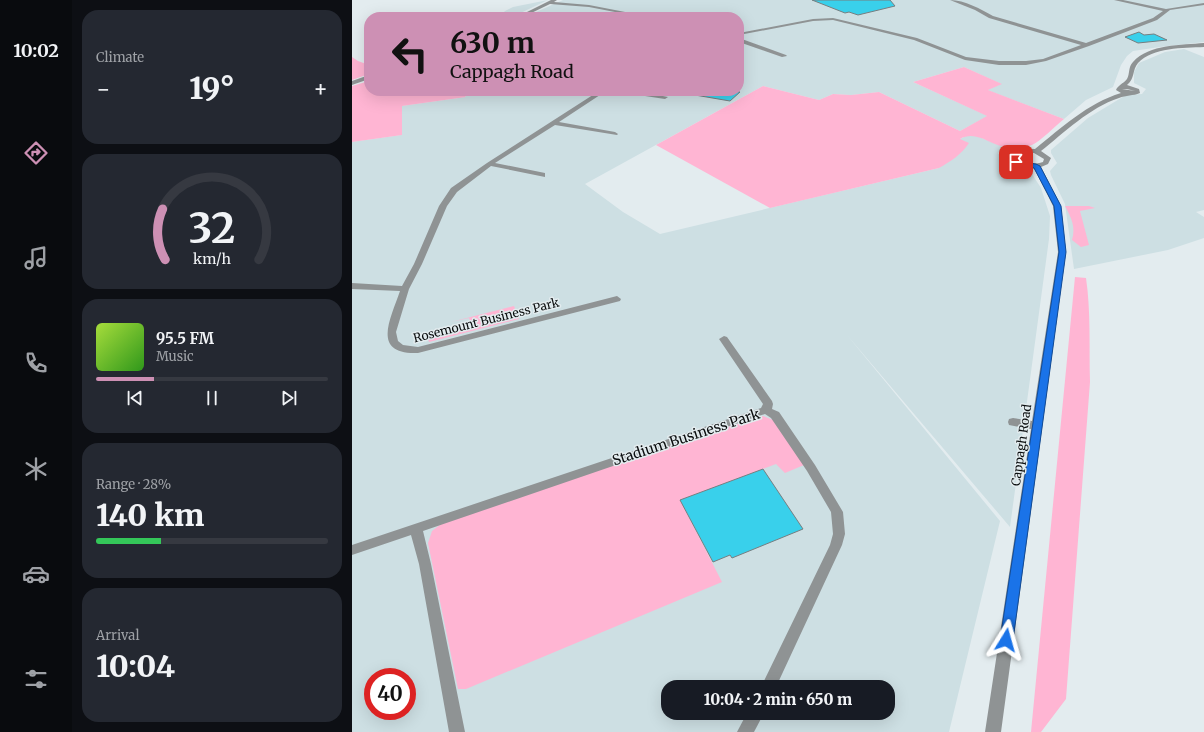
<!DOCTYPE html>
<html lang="en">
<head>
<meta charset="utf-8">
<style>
	:root { --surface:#171b24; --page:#242831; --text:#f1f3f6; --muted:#9ea1a6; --line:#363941; --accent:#cd90b4 }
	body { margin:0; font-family:Merriweather,serif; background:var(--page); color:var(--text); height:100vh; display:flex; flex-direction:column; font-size:15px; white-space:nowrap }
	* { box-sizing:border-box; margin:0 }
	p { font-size:13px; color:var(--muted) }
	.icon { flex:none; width:22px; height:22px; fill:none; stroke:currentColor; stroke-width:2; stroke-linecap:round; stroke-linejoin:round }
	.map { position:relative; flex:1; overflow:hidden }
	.sheet { display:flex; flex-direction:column; gap:10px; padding:10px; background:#0d0f14; width:280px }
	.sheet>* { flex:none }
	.hud { position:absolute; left:12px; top:12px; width:380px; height:84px; border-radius:16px; box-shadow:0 4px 16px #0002; background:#cd90b4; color:#111; overflow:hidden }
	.speed { position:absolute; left:12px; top:668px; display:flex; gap:8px; font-size:20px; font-weight:700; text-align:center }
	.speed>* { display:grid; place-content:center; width:52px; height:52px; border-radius:50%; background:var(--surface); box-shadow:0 4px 16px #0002; line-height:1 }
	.speed .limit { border:6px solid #d22; background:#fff; color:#111 }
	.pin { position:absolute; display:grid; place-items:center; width:34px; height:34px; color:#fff; margin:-17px; border-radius:8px; box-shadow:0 2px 6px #0006 }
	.me { position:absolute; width:44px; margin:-22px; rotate:8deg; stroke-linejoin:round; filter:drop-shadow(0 0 3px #0008) }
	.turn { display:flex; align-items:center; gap:14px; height:84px; padding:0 20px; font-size:18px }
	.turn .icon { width:52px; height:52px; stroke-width:2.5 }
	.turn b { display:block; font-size:28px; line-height:34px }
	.big { font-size:30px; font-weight:800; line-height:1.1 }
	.sheet .tile { flex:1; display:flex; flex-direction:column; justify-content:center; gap:6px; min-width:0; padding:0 14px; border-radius:16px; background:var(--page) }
	.sheet .dial { align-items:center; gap:0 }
	.dial svg { height:104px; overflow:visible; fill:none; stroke:var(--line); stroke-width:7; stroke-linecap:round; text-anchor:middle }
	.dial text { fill:var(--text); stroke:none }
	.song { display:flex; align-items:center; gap:12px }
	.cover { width:48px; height:48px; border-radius:6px; background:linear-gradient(135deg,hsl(80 70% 55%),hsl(110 70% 35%)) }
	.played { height:4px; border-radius:2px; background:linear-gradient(90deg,var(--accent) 25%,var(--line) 25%) }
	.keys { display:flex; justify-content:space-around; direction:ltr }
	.heat { display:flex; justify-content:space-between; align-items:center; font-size:22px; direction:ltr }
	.charge { height:6px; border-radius:3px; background:linear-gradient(90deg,#34c759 28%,var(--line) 0) }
	.trip { position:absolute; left:309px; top:680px; width:234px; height:40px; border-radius:16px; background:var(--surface); box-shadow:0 4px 16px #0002; font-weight:800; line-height:40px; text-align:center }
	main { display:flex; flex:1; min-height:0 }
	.tab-bar { display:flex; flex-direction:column; width:72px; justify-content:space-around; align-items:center; background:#090b0e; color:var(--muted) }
	.tab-bar .icon { width:28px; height:28px }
	.tab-bar .selected { color:var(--accent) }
	.tab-bar b { font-size:18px; color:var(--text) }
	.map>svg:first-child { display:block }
	.built { fill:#cddfe3; fill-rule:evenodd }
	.green { fill:#ffb5d3 }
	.building { fill:#39d0eb; stroke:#767e80 }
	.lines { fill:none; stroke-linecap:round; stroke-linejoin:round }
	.minor { fill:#8f9394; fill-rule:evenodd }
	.route { fill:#1a73e8; stroke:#114b97 }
	.labels { text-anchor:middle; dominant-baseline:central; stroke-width:3; stroke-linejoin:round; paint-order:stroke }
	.street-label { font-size:12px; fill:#0b0e0f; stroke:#e3ecef }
	.near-street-label { font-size:14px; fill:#0b0e0f; stroke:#e3ecef }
</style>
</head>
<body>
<main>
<nav class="tab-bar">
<b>10:02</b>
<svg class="icon selected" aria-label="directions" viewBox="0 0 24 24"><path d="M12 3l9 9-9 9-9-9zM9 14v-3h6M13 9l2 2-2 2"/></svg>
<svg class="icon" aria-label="music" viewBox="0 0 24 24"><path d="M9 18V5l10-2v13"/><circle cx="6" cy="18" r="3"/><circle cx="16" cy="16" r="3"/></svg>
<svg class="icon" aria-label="phone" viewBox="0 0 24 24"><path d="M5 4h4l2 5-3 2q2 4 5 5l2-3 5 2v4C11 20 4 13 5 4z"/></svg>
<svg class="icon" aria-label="climate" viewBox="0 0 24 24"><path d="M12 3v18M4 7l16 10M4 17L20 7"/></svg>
<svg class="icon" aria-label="car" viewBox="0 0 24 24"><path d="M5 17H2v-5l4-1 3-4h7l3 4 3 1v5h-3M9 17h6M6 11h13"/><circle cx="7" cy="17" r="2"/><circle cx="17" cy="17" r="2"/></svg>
<svg class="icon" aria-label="filters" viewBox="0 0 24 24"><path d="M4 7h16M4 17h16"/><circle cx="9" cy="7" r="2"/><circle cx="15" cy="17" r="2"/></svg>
</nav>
<section class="sheet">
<div class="tile"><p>Climate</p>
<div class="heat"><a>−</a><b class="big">19°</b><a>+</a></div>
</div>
<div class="tile dial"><svg viewBox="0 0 100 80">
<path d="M14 69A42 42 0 1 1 86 69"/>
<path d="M14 69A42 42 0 0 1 12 30" stroke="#cd90b4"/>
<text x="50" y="56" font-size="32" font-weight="700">32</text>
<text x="50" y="72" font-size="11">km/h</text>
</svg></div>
<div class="tile">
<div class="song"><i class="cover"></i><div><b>95.5 FM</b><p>Music</p></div></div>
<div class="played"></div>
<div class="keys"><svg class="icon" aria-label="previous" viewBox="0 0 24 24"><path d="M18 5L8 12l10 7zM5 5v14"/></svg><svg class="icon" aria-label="pause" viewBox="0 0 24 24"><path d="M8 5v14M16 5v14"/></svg><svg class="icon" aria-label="next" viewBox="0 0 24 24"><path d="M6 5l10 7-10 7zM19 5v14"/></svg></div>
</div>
<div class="tile"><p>Range · 28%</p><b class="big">140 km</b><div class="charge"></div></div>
<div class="tile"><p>Arrival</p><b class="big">10:04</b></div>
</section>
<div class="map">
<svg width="852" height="732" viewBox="0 0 852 732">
	<rect width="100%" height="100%" fill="#e3ecef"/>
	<g class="built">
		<polygon points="196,0 160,17 147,17 153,11 161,7"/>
		<path d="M211,0H852V42L808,47L781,51L775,56L769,65L761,87L734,100L712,119L635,90L649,84L612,67L561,82L636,116L608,131L527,92L499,95L481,94L467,100L411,86L233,184L271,212L308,234L587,168L608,139L614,136H625L652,147L646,153L653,163L680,174L689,188L698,216L697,239L658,527L495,335L648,521L597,732H0V142L49,135L50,106L114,97L108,91H387V17H173ZM21,677H55V711H21ZM316,687H536V713H316Z"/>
		<polygon points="832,49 852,57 852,210 844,212 852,217 852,238 816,250 722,269 713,204 699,175 698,171 705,163 699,153 699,150 736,118 774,95 790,94 794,89 782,83 782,72 787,63 813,52"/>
	</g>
	<g class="green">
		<polygon points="0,57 6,61 17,65 17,74 0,80"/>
		<path d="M612,67L650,84L636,90L712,119C703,126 689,141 680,145C673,148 660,148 652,147C637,144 624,130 608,139L617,143C609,155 599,161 587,168L418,208L304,145L411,86L467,100L481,94L499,95L527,92L608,131L635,116L561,82Z"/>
		<polygon points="17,81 17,91 108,91 114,97 50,106 50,135 0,142 0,86"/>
		<path d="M713,206H737L743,208L728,211L737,245L729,247L720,240C724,227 719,217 713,206Z"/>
		<path d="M723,277L734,278C739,312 737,347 738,382L714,699L689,732H679Z"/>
		<polygon points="162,306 167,319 77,342 76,339 106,332 105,329 107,328 109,331 121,328 117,318 99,322"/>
		<polygon points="411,416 421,420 452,465 433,473 424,464 328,500 370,582 114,689 106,689 76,543 80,531 89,524 347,436"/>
	</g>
	<g class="building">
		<polygon points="460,0 538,0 543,6 506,15 497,12 493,13"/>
		<polygon points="787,32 792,35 802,34 815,40 786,43 773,37"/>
		<polygon points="343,91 381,91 388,92 378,101 343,95"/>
		<polygon points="411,469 451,529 380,558 378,555 361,562 328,500"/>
	</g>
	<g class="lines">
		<g class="minor">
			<polygon points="199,0 205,0 202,2 237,5 299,17 289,17 237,7 198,4 171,17 165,17"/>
			<path d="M598,0C613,0 628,9 641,16L734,43L801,18L811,11L762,0H771L814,9L852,3V5L818,10L805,20L737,46L694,61L674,65H647L613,60L562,40L481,20L461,21L387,35V33L461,19L481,18L565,38L614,57L647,61H674L691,59L729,45L637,18L623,10Z"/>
			<polygon points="387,38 434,55 435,56 430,57 387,42"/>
			<path d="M852,43V47C831,48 801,47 786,63C780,70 783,79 775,85L787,89L788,93C781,96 774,95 767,98C737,108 713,132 689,151L699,158L696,164L689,167L709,206L714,252L649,732H633L679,429L657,425L656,422L657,419L661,418L680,421L706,252L701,206L682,168C672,168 662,165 655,157C660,147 672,148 683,149C709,128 736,103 769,93L764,90C766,85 771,84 775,79C778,74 776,67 781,62C797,44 830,45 852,43ZM770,89H775L783,91ZM669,152L682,153L692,159L691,162C681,165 670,164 662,157L663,154Z"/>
			<polygon points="17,75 17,79 0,85 0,81"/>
			<path d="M247,91H254L207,122L263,132L266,134L265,135L203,125L143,163L193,173V177L139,166L105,192L95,206L70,264L57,289L44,332L46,341L51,345L66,347L265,296L269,299L268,301L66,353C18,355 39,318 48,291L0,289V283L50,286L62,264L87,206L99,188L135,163Z"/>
			<polygon points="270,91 285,91 316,97 313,99 273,93"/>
			<polygon points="372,336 375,337 420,401 421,404 420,409 427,412 463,465 491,512 493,534 490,545 424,687 409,687 478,545 481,534 479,512 455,471 419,418 413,414 71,531 79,564 113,732 97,732 67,564 59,535 0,555 0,545 409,408 411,404 367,339"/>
			<polygon points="395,713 412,713 402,732 385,732"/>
		</g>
	</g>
	<polygon class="route" points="662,161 684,164 688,166 709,206 714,252 661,640 659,644 654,646 650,644 648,640 707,252 702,206 682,168 662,164"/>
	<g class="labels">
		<g class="street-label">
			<text transform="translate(134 320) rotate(-14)">Rosemount Business Park</text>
			<text transform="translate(669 445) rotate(-82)">Cappagh Road</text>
		</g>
		<g class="near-street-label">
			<text transform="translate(334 437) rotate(-18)">Stadium Business Park</text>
		</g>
	</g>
</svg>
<div class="speed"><div class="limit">40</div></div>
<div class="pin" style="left:664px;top:162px;background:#d93025"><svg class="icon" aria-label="arrive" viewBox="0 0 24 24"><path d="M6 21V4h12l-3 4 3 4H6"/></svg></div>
<svg class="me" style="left:654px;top:640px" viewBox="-20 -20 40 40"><path d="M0-17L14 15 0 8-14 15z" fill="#1a73e8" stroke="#fff" stroke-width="4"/></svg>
<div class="trip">10:04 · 2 min · 650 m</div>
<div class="hud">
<div class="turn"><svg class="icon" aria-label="left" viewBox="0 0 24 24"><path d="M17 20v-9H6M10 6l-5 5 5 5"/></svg><div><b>630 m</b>Cappagh Road</div></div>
</div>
</div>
</main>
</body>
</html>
